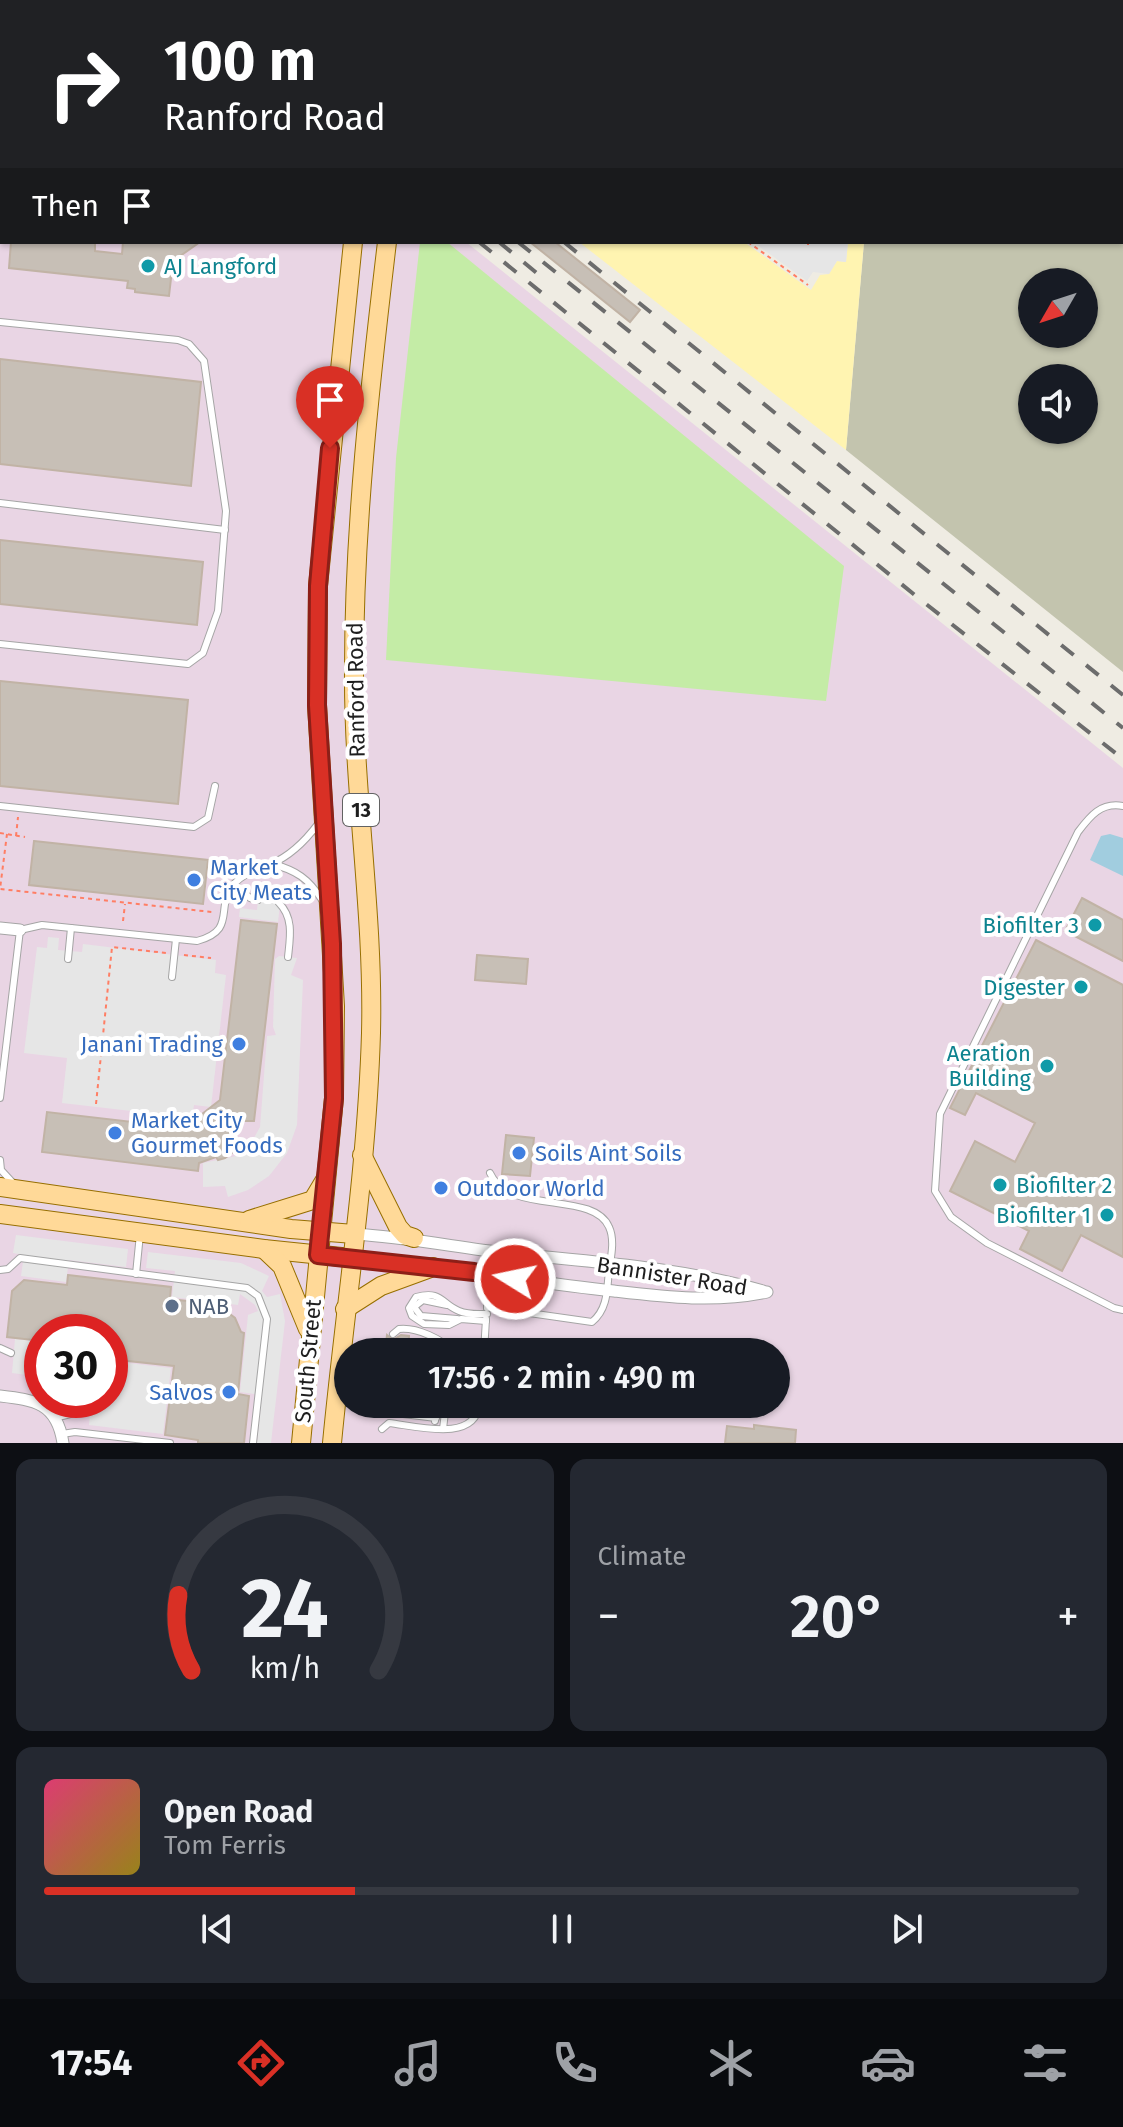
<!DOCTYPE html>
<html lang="en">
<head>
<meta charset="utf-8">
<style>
	:root { --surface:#171b24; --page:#242831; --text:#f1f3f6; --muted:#9ea1a6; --line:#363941; --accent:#d93025 }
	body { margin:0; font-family:"Fira Sans",sans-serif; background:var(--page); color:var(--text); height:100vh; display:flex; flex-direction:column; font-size:30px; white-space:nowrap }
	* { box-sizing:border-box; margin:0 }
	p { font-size:26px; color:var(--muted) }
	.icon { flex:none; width:44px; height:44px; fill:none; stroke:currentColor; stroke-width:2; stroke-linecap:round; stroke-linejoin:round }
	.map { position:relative; height:1443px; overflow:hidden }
	.drawer { display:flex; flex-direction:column; gap:16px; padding:16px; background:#0d0f14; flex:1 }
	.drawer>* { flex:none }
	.banner { position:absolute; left:0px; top:0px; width:1124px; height:244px; box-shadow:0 2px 6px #0004; background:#202124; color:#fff; overflow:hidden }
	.needle { width:52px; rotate:231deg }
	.tools { position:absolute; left:1018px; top:268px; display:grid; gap:16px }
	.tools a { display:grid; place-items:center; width:80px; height:80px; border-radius:50%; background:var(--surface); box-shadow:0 2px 6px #0004; font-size:40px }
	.speed { position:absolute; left:24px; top:1314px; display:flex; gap:16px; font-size:40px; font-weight:700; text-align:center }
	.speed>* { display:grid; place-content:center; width:104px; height:104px; border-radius:50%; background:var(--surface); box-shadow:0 2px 6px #0004; line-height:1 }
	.speed .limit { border:12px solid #d22; background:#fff; color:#111 }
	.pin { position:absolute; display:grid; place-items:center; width:68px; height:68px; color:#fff; margin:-82px -34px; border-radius:50% 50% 50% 0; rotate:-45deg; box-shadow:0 0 8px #0007 }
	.pin .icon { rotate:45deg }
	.me { position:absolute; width:88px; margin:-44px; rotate:280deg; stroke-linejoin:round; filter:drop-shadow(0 0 6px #0008) }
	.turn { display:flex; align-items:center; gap:28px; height:168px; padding:0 32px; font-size:36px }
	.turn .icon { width:104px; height:104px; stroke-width:2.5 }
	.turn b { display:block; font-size:56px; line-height:68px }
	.then { display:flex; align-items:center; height:76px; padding:0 32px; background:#0003; gap:16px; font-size:30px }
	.big { font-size:60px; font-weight:600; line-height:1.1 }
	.drawer .widget { flex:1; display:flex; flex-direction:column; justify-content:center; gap:12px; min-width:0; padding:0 28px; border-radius:16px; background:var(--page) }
	.drawer .dial { align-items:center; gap:0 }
	.dial svg { height:208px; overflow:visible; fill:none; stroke:var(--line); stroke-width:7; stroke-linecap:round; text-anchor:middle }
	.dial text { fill:var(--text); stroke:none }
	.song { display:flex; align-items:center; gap:24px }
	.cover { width:96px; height:96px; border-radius:12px; background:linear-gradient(135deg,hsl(340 70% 55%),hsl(50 70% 35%)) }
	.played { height:8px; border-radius:4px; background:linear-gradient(90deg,var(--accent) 30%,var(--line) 30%) }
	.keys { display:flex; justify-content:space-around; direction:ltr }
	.heat { display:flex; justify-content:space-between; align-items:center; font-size:44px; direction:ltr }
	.drawer .tiles { flex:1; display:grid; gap:16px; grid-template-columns:1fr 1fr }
	.widget:last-child { grid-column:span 2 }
	.trip { position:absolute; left:334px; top:1338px; width:456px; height:80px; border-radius:40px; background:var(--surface); box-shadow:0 2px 6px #0004; font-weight:600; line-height:80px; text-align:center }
	.tabs { display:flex; height:128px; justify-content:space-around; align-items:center; background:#090b0e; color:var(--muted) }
	.tabs .icon { width:56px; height:56px }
	.tabs .current { color:var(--accent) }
	.tabs b { font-size:36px; color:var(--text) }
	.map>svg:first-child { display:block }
	.industrial { fill:#e9d5e4; fill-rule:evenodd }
	.construction { fill:#c3c4ae; fill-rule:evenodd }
	.grass { fill:#c4eca6 }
	.sand { fill:#fff4b1 }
	.parking { fill:#e6e6e6 }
	.water { fill:#a1cddf }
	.building { fill:#c7bfb6; stroke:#c1b3a5; stroke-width:2 }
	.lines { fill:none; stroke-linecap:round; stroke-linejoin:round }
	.lane-casing { stroke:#a5a5a5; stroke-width:8 }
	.street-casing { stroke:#a5a5a5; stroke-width:13 }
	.primary-casing { stroke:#976f00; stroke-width:20 }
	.path { stroke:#ff7e64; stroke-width:2; stroke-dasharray:4 4; stroke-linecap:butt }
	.lane { stroke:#fff; stroke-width:6 }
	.street { stroke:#fff; stroke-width:11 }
	.primary { stroke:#ffd998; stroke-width:18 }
	.rail { stroke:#6c6c6c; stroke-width:4; stroke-dasharray:16 16; stroke-linecap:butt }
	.route-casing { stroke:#8d1f18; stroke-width:20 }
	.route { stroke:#d93025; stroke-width:14 }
	.culture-dot { fill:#0f9aa8; stroke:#fff; stroke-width:3 }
	.shop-dot { fill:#3f7fe0; stroke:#fff; stroke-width:3 }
	.service-dot { fill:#5c6f8a; stroke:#fff; stroke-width:3 }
	.labels { text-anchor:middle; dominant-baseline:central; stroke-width:8; stroke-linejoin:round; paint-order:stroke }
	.shield { fill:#fff; stroke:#626262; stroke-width:2 }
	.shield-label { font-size:20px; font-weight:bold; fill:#1e1e1e }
	.culture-label { font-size:22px; fill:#0d838f; stroke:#fff; text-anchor:end }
	.street-label { font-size:22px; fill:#1e1e1e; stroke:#fff }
	.shop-label { font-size:22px; fill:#366cbe; stroke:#fff; text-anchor:start }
	.service-label { font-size:22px; fill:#4e5e75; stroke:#fff; text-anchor:start }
</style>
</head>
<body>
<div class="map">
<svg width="1123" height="1443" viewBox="0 0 1123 1443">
	<rect width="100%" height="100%" fill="#efece3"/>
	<path class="industrial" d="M0,0L165,2H2V242H466L1123,768V1443H0ZM42,1332H110V1400H42ZM348,1352H776V1404H348Z"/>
	<path class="construction" d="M884,0H1123V672L846,450L864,242H1122V2ZM1032,282H1084V334H1032ZM1032,378H1084V430H1032Z"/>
	<polygon class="grass" points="420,242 447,242 844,566 826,701 386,660 396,458"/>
	<polygon class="sand" points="579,242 744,242 811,290 820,275 829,274 837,261 846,262 848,242 864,242 846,450"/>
	<g class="parking">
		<polygon points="753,242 848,242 846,262 837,261 829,274 813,272 807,281"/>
		<polygon points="260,883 282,886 278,922 239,917 240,908 257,910"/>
		<polygon points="48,937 59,938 58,950 82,952 83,944 216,960 215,973 226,975 211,1107 194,1105 192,1118 62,1103 67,1058 24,1053 37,947 47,948"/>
		<polygon points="279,956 297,958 291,975 303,980 297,1125 287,1153 269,1176 248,1190 228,1197 225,1186 203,1187 203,1163 236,1156 250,1145 260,1127 267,1036 276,1035 273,1027 275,959"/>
		<polygon points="16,1235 128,1249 126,1267 69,1260 66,1282 21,1276 24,1255 13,1253"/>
		<polygon points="148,1252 241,1263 269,1276 262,1291 267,1297 280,1294 285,1321 271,1443 257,1443 262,1395 240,1392 248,1315 258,1311 255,1305 240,1294 238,1305 172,1297 175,1271 146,1268"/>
		<polygon points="15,1339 42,1342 42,1377 12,1373"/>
		<polygon points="110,1361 171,1368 163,1434 89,1425 91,1400 110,1400"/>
	</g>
	<polygon class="water" points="1110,834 1123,838 1123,876 1090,860 1101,836"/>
	<g class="building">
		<polygon points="11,242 95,242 95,251 122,254 123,242 200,242 173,261 169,296 135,292 135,289 127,288 128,281 9,268"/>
		<polygon points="530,242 555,242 640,310 630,322"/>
		<polygon points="0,359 201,382 191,486 0,464"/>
		<polygon points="0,540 203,562 197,625 0,604"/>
		<polygon points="0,681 188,700 178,804 0,786"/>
		<polygon points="34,841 208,860 203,904 29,885"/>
		<polygon points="1082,898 1123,920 1123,961 1065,931"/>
		<polygon points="241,920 277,924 254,1121 225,1121 241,1143 237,1149 225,1158 218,1160 216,1157 199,1163 198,1171 42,1152 47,1112 184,1128 220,1100"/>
		<polygon points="1036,940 1123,985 1123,1257 1081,1235 1062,1271 1020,1249 1029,1231 950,1191 975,1141 1015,1162 1035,1123 976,1093 965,1115 950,1108"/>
		<polygon points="477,955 528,959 526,984 475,980"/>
		<polygon points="506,1135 534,1138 530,1176 502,1174"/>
		<polygon points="68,1275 171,1287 170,1299 223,1305 222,1308 235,1318 241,1332 244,1333 238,1394 249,1396 244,1443 198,1443 198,1440 165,1435 174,1366 110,1359 110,1332 42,1332 42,1341 7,1337 12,1291 24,1280 67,1285"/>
		<polygon points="387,1335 393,1340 401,1335 409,1336 408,1352 385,1352"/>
		<polygon points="534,1404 578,1404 576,1416 534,1412"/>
		<polygon points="754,1425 796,1430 795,1443 725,1443 727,1426 754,1429"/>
	</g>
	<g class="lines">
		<defs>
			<g id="lane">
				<polyline points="4,0 4,2"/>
				<polyline points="487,0 488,2"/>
				<polyline points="433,2 433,0"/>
				<polyline points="536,2 538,0"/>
				<polyline points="567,2 567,0"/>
				<polyline points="597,2 598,0"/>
				<polyline points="0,87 2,69"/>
				<polyline points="1122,176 1123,176"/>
				<polyline points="0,322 178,340 189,344 204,361 226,511 218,611 203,653 188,664 0,644"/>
				<polyline points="0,503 225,530"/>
				<polyline points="0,806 194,827 208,818 215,786"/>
				<path d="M1123,806C1101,802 1090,816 1078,832L940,1114L935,1191L951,1217L987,1243L1114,1308L1123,1310"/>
				<path d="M272,864C296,870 309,879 322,900"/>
				<polyline points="234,884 250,898 258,900"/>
				<path d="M279,903C294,918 290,938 288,957"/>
				<polyline points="68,959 71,928"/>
				<polyline points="172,977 176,939"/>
				<path d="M0,1098L20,930L42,925L197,941C238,930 214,907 234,884C245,872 257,871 271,864C290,856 306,840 318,824"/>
				<polyline points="0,1160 1,1170 13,1183"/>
				<polyline points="0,1270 8,1269 20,1258 247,1288 258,1296 267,1319 253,1443"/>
				<polyline points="136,1274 140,1234"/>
				<polyline points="447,1305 423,1300 414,1307 421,1316 457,1319"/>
				<path d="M487,1307L592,1322C608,1309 607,1289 609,1270C611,1257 615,1240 609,1227C593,1190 509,1216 490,1173"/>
				<polyline points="487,1308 490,1276"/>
				<path d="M486,1321L461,1319L449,1325L424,1324L412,1316L409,1308L416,1297C442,1290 441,1304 459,1311C468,1315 478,1314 487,1314"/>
				<path d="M393,1334L399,1329C416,1327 443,1339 453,1352"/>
				<polyline points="0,1348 11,1353"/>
				<polyline points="484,1352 486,1319"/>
				<polyline points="387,1404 395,1413 436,1418"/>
				<polyline points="52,1414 64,1400"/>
				<polyline points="54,1418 87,1410"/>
				<polyline points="435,1421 437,1404"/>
				<path d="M382,1429L389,1423C416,1426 476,1443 479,1404"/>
				<polyline points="443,1429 446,1404"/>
				<polyline points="62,1434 75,1432 170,1443"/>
			</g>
			<g id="street">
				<polyline points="0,928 20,930"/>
				<path d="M354,1234C405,1237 455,1247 506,1253C592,1262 680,1267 763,1291"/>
				<path d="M351,1258C439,1265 526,1282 614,1291C666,1297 715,1303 767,1292"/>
				<path d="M0,1396C35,1400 57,1403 63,1443"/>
			</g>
			<g id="primary">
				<polyline points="380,2 380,0"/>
				<polyline points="413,2 414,0"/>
				<polyline points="362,1155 398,1227 405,1235 414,1238"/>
				<polyline points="0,1187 291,1229 354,1234"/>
				<polyline points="0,1214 264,1249 351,1258"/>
				<polyline points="249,1220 313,1200 325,1180"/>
				<polyline points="264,1249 282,1266 308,1329"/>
				<polyline points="345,1309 381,1286 433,1267"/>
				<polyline points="301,1443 334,1098 335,1006 317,705 318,586 353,242"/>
				<path d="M332,1443C345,1307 367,1170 371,1033C374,912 353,791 354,670C354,526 370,385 387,242"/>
			</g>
		</defs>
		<use href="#lane" class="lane-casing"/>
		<use href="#street" class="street-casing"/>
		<use href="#primary" class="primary-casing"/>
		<g class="path">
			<polyline points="275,0 278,2"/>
			<polyline points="517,0 518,2"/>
			<polyline points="467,2 467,0"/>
			<polyline points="551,2 552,0"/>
			<polyline points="696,2 696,0"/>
			<polyline points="739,2 739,0"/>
			<polyline points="785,2 785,0"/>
			<polyline points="831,2 831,0"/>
			<polyline points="748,242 808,285"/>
			<polyline points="808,245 808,242"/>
			<polyline points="0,833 25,837"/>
			<polyline points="7,834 0,889 212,912"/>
			<polyline points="16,836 18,817"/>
			<polyline points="123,921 125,904"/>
			<polyline points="184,955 211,958"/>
			<polyline points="96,1104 112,947 166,953"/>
		</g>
		<use href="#lane" class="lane"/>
		<use href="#street" class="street"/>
		<use href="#primary" class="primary"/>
		<g class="rail">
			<polyline points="179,0 182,2"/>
			<polyline points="198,0 200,2"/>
			<polyline points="219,0 222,2"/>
			<polyline points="248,0 251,2"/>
			<polyline points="479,242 921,600 1123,759"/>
			<polyline points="499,242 544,279"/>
			<polyline points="518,242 1123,728"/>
			<polyline points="564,242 1123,695"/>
		</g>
	</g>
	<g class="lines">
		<defs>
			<polyline id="route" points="330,448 318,586 317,705 332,944 334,1098 318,1255 474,1272 515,1279"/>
		</defs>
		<use href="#route" class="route-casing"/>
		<use href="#route" class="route"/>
	</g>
	<g class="culture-dot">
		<circle cx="148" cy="266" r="8"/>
		<circle cx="1095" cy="925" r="8"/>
		<circle cx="1081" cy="987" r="8"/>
		<circle cx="1047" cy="1066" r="8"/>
		<circle cx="1000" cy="1185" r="8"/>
		<circle cx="1107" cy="1215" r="8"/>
	</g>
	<g class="shop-dot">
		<circle cx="194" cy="880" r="8"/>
		<circle cx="239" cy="1044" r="8"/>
		<circle cx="115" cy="1133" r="8"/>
		<circle cx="519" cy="1153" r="8"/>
		<circle cx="441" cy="1188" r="8"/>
		<circle cx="229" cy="1392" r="8"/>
	</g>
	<circle class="service-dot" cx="172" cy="1306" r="8"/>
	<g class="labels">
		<rect class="shield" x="343" y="794" width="36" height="32" rx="6"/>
		<g class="shield-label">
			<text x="361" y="810">13</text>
		</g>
		<g class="culture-label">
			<text x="164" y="266" text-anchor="start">AJ Langford</text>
			<text x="1079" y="925">Biofilter 3</text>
			<text x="1065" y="987">Digester</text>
			<text x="1031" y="1053">Aeration<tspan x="1031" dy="25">Building</tspan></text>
			<text x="1016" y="1185" text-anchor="start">Biofilter 2</text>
			<text x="1091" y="1215">Biofilter 1</text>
		</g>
		<g class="street-label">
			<text transform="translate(356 690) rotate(-91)">Ranford Road</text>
			<text transform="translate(672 1276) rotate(9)">Bannister Road</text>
			<text transform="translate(308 1361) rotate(-85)">South Street</text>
		</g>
		<g class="shop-label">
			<text x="210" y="867">Market<tspan x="210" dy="25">City Meats</tspan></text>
			<text x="223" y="1044" text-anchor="end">Janani Trading</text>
			<text x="131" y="1120">Market City<tspan x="131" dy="25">Gourmet Foods</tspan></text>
			<text x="535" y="1153">Soils Aint Soils</text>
			<text x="457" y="1188">Outdoor World</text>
			<text x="213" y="1392" text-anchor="end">Salvos</text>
		</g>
		<g class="service-label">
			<text x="188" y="1306">NAB</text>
		</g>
	</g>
</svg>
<div class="tools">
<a><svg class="needle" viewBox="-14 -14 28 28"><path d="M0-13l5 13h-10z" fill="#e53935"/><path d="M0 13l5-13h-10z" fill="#9ea1a6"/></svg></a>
<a><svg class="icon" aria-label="sound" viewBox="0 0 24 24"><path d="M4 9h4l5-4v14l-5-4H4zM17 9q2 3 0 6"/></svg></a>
</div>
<div class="speed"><div class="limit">30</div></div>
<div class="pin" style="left:330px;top:448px;background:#d93025"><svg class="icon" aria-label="arrive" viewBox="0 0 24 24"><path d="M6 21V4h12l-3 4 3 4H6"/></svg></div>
<svg class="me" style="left:515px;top:1279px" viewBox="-20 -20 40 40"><circle r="17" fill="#d93025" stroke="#fff" stroke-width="3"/><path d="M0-11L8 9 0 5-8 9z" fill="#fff"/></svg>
<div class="trip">17:56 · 2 min · 490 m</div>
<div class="banner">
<div class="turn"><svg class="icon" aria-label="right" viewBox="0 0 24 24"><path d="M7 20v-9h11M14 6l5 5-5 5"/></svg><div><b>100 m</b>Ranford Road</div></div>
<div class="then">Then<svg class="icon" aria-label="arrive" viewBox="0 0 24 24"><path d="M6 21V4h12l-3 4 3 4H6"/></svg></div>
</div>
</div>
<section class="drawer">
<div class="tiles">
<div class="widget dial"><svg viewBox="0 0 100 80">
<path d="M14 69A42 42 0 1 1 86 69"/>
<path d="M14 69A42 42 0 0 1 9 40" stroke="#d93025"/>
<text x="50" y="56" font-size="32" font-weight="700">24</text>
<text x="50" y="72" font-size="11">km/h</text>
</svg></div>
<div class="widget"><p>Climate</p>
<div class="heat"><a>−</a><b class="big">20°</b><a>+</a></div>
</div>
<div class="widget">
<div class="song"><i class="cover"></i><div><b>Open Road</b><p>Tom Ferris</p></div></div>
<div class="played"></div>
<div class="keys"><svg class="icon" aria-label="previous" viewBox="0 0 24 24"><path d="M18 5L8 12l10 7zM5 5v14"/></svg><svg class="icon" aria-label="pause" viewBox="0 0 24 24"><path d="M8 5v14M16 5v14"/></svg><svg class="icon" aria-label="next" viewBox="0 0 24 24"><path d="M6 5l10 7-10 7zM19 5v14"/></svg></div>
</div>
</div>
</section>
<nav class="tabs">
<b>17:54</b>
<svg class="icon current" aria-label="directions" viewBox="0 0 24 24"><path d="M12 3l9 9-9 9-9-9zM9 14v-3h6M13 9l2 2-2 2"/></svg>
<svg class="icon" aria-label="music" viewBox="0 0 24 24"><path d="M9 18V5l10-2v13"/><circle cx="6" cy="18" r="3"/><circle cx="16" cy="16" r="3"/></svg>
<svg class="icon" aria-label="phone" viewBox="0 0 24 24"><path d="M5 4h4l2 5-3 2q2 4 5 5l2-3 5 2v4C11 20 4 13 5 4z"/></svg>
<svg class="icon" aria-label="climate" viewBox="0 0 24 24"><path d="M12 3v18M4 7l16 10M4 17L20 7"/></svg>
<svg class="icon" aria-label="car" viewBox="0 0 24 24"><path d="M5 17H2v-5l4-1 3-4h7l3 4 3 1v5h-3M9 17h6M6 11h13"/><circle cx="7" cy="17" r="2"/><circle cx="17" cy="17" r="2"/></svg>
<svg class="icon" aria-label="filters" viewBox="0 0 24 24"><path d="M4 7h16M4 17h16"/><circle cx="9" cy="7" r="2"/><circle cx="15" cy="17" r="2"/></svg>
</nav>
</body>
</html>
